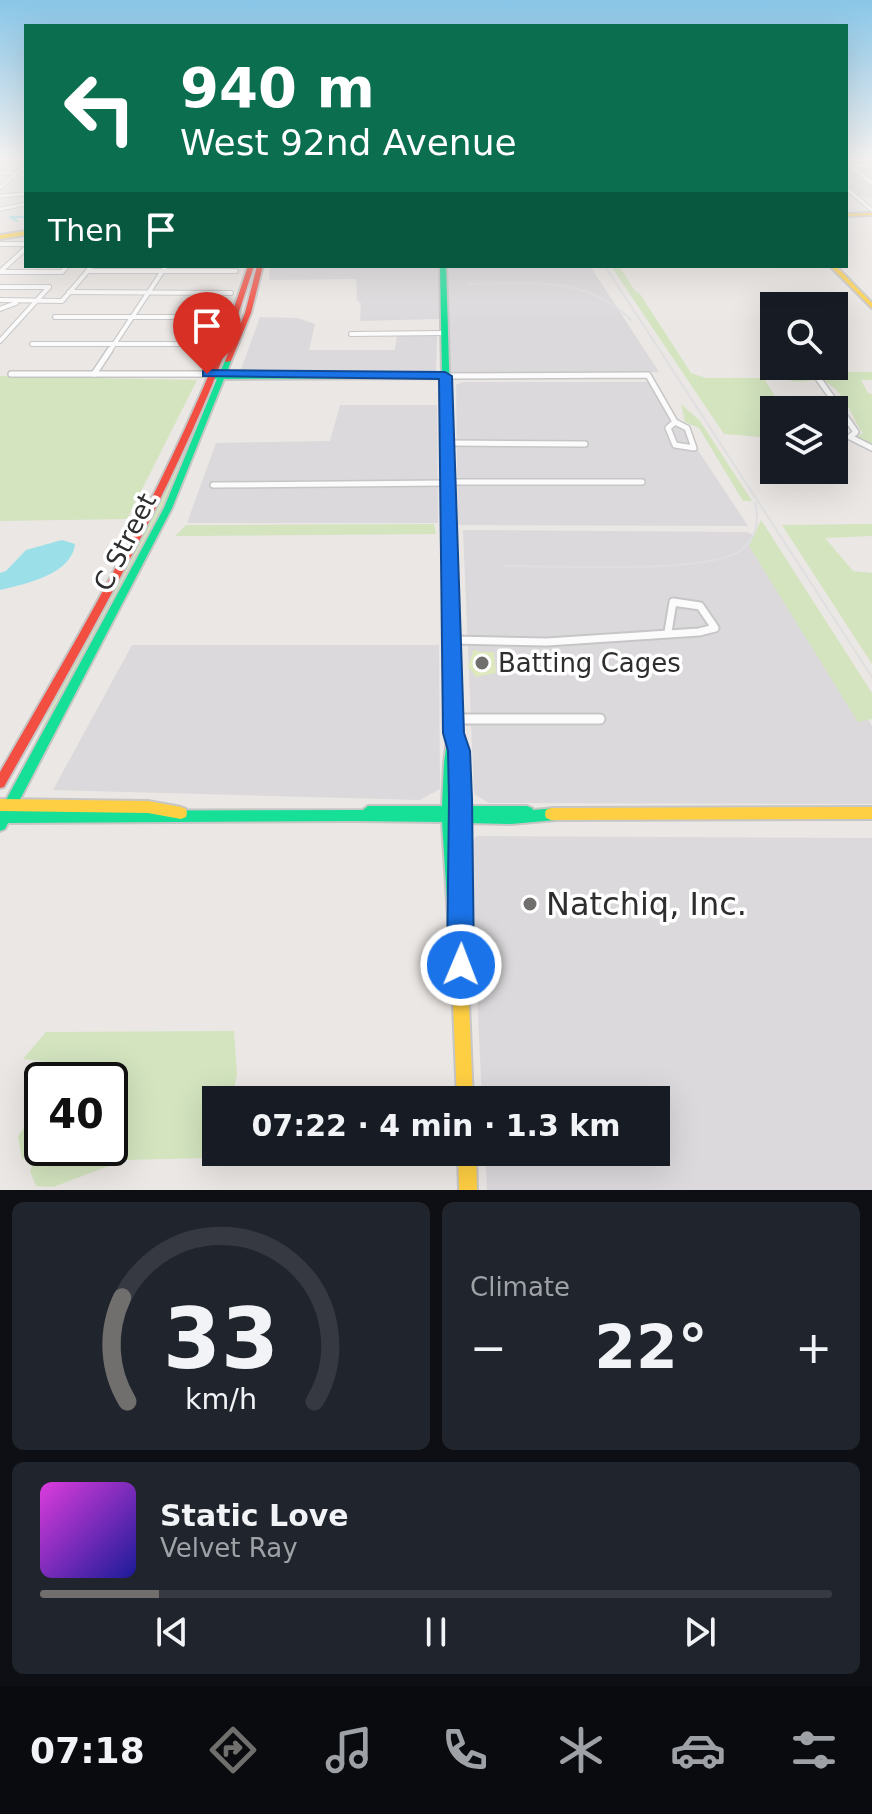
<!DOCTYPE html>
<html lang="en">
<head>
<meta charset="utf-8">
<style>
	:root { --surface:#171b24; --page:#20242c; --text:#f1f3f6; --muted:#9ea1a6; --line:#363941; --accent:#706f6e }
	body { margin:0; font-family:"DejaVu Sans",sans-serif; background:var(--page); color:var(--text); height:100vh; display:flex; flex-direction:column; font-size:30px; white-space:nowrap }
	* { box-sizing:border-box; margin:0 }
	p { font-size:26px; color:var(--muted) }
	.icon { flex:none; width:44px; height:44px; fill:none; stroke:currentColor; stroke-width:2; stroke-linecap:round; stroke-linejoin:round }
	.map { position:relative; height:1190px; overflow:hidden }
	.panel { display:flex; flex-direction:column; gap:12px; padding:12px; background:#0d0f14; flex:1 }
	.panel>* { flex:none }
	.top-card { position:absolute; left:24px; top:24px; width:824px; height:244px; border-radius:0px; box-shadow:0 8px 32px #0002; background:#0b6e4f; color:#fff; overflow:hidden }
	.buttons { position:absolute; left:760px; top:292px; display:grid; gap:16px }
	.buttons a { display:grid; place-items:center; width:88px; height:88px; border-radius:0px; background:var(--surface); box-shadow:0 8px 32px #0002; font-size:40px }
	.speed { position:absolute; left:24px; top:1062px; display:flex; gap:16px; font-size:40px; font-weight:700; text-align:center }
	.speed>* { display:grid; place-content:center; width:104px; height:104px; border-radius:50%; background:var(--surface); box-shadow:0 8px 32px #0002; line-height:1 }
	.speed .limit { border:4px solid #111; border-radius:12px; background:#fff; color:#111 }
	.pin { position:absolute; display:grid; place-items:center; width:68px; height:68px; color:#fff; margin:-82px -34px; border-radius:50% 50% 50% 0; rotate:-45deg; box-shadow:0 0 8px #0007 }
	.pin .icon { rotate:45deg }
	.me { position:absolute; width:88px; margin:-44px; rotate:1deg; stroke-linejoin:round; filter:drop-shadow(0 0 6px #0008) }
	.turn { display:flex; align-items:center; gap:28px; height:168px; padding:0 24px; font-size:36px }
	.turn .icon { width:104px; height:104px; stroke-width:2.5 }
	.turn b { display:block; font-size:56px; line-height:68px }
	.then { display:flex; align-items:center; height:76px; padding:0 24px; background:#0003; gap:16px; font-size:30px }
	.big { font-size:60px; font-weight:700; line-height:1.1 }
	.panel .tile { flex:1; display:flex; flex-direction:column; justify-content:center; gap:12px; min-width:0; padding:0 28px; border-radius:12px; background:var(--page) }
	.panel .dial { align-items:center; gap:0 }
	.dial svg { height:208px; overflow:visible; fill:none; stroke:var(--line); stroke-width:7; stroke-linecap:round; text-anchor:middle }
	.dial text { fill:var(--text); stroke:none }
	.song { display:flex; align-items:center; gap:24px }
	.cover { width:96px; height:96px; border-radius:12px; background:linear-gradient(135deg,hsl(300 70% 55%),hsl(240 70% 35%)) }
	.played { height:8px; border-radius:4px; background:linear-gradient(90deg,var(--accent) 15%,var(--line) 15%) }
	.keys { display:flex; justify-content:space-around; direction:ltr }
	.heat { display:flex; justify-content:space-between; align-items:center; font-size:44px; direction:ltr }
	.panel .tiles { flex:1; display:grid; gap:12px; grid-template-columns:1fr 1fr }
	.tile:last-child { grid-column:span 2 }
	.trip { position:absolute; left:202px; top:1086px; width:468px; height:80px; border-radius:0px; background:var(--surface); box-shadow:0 8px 32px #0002; font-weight:700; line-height:80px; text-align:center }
	.dock { display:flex; height:128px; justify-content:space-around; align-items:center; background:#090b0e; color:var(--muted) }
	.dock .icon { width:56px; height:56px }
	.dock .selected { color:var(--accent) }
	.dock b { font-size:36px; color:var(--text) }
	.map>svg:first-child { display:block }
	.industrial { fill:#dbd9db }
	.green { fill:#d3e4bf }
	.pitch { fill:#dee8bd }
	.water { fill:#9be0e9 }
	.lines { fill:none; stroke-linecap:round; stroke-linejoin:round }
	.stream { stroke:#9be0e9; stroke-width:2 }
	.street-far4-casing { stroke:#c7c6c6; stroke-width:5 }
	.street-far3-casing { stroke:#c7c6c6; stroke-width:6 }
	.street-far2-casing { stroke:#c7c6c6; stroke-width:8 }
	.street-far1-casing { stroke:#c7c6c6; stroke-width:11 }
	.street-casing { stroke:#c7c6c6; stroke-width:13 }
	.fast-casing { stroke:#c7c6c6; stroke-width:4 }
	.slow-casing { stroke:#c7c6c6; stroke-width:4 }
	.jam-casing { stroke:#c7c6c6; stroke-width:4 }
	.street-far4 { stroke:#fcfbfb; stroke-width:3 }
	.street-far3 { stroke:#fcfbfb; stroke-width:4 }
	.street-far2 { stroke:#fcfbfb; stroke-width:5 }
	.street-far1 { stroke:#fcfbfb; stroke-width:7 }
	.street { stroke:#fcfbfb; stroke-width:9 }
	.fast { fill:#16e098; fill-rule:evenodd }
	.slow { fill:#ffcf43; fill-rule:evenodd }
	.jam { fill:#f24e42; fill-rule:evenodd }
	.rail { stroke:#dfdfe1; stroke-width:2 }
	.route { fill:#1a73e8; stroke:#114b97; stroke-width:2 }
	.poi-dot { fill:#706f6e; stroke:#fff; stroke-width:3 }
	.labels { text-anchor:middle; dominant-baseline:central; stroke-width:7; stroke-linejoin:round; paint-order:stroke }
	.street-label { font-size:26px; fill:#2e2e2e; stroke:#fff }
	.poi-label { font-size:26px; fill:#2e2e2e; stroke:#fff; text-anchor:start }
	.near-poi-label { font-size:32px; fill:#2e2e2e; stroke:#fff; text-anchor:start }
</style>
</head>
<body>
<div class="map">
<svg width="872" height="1190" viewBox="0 0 872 1190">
	<rect width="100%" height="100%" fill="#ebe7e4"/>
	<g class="industrial">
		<polygon points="846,163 872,165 872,197 846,197"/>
		<polygon points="270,266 439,266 439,319 360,321 361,303 357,301 356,279 269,280"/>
		<polygon points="447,266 590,266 659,372 451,374"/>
		<polygon points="260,317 298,318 315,324 309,350 395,350 397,336 437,336 436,373 240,372"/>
		<polygon points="462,382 653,382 748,526 458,525 456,385"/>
		<polygon points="340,405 437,405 438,523 187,523 216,443 330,441"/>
		<polygon points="463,530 747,532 764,541 872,726 872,804 489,803 474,794"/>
		<polygon points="132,645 439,645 440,789 420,800 53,790"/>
		<polygon points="477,836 872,838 872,1190 487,1190 485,1152 656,1152 656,1100 482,1100 470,843"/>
	</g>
	<g class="green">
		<polygon points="611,266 619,266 635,291 640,294 691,373 705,378 764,378 783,410 774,410 774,438 724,434"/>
		<path d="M820,372H872V380H861L868,393L872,394V445L853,438L863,433C851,417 847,394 827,383C813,375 796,389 784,376Z"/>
		<polygon points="0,376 197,380 127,519 0,521"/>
		<polygon points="209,386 201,418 153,529 88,651 39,733 79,651 163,497"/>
		<polygon points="681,404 700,421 752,501 743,501 699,428 685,422"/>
		<polygon points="761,520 872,693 872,719 858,722 749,546"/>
		<polygon points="434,524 436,534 175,536 186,525"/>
		<polygon points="872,524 872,536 825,538 853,571 872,573 872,664 782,525"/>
		<polygon points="234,1031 237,1074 232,1100 216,1100 216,1152 211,1158 125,1160 53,1187 36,1186 30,1171 42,1141 42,1148 110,1148 110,1080 68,1080 53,1063 23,1059 46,1032"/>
		<path d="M42,1091C42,1117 44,1142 22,1160L18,1136L32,1117Z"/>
	</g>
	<polygon class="pitch" points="474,649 479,652 494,652 496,673 476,677 468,666"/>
	<path class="water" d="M62,540L75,544C72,574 26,584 0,590V573L6,571L26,550Z"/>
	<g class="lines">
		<polyline class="stream" points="17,221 10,217 26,217"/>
		<defs>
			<g id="street-far4">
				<polyline points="0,160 26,161"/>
				<polyline points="848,165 872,166"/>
				<polyline points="849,165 872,183"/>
				<polyline points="0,173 16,173"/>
				<polyline points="0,188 26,165"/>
				<polyline points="846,188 872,210"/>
				<polyline points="0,196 26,194"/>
				<polyline points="0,209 26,204"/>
			</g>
			<g id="street-far3">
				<polyline points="0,244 26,244"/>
				<polyline points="1,271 26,248"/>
				<polyline points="87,271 236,271"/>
				<polyline points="0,272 62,272 67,266"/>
				<polyline points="0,287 49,287"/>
				<polyline points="69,292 231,293"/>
				<polyline points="0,300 62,301 92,266"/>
				<polyline points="0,309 16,303"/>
				<polyline points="55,317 221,317"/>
				<polyline points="351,334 444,333"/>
				<polyline points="0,341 49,287"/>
				<polyline points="32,344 209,344"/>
				<polyline points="109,352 166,266"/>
			</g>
			<g id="street-far2">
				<polyline points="11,374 212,374"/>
				<polyline points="94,374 110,350"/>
				<polyline points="445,376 648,375 675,422"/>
				<polyline points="818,378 856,432 850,437 872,448"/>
				<polygon points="675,422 687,428 694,448 675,445 668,428"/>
				<polyline points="447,443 585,444"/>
				<polyline points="448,482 642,482"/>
				<polyline points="213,485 448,483"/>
			</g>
			<polyline id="street-far1" points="452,640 547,642 699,632 715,628 700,606 673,602 668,632"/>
			<polyline id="street" points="453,719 600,719"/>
			<g id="fast">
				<polygon points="866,158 871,158 872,162"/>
				<path d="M440,266H446L460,733L465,755L466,806H527L532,808L533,810L556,808L561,810L562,814L561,818L556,820L511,824L467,823L469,918L467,923L464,924L468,980L465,985L460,988L455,985L452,980L442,822L354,821L8,823L5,829L0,831V811L164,508L217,379L208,378V376L219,375L225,361L228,359L231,361L226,375L442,374ZM442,378L448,733L444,763L442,806H368L363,810L14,811L172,508L224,379Z"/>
			</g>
			<g id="slow">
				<polygon points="872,213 872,215 846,216 846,214"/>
				<polygon points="26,231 26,235 0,239 0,235"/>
				<polygon points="830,266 836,266 872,303 872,308"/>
				<polygon points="0,799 148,801 181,807 186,809 187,813 186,817 181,819 148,813 0,811"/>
				<polygon points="872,807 872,819 551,820 546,818 545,814 546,810 551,808"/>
				<polygon points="460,972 465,975 468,980 473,1100 457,1100 452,980 455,975"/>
				<polygon points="458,1152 476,1152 477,1190 459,1190"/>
			</g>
			<g id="jam">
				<path d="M248,266H254C239,312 224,359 204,404C147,536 75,661 4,787L0,788V772C70,651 141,530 197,402C217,358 233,312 248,266Z"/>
				<polygon points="257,266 263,266 251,313 231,361 226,362 225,361 245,313"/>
			</g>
		</defs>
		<use href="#street-far4" class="street-far4-casing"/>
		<use href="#street-far3" class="street-far3-casing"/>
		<use href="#street-far2" class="street-far2-casing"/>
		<use href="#street-far1" class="street-far1-casing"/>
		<use href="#street" class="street-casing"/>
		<use href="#fast" class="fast-casing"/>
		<use href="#slow" class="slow-casing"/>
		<use href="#jam" class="jam-casing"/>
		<use href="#street-far4" class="street-far4"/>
		<use href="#street-far3" class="street-far3"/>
		<use href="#street-far2" class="street-far2"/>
		<use href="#street-far1" class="street-far1"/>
		<use href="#street" class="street"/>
		<use href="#fast" class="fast"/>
		<use href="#slow" class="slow"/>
		<use href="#jam" class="jam"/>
		<g class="rail">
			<polyline points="605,266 872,677"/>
			<path d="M468,284C526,283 587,275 631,320"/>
			<path d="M504,566C553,566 702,574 738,552C756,541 760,522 755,503"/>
		</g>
	</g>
	<linearGradient id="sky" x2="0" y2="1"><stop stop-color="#89c6e8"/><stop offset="0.49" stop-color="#f6f4f3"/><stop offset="1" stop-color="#f6f4f3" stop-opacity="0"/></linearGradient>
	<rect width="872" height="325" fill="url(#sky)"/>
	<polygon class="route" points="207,370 445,372 452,376 464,733 470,751 472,799 474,965 470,975 461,979 451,975 447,965 449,799 448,751 443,733 439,379 203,376 203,371"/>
	<g class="poi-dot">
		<circle cx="482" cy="663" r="8"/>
		<circle cx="530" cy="904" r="8"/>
	</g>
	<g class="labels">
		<g class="street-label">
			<text transform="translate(125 542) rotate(-63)">C Street</text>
		</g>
		<g class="poi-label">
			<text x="498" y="663">Batting Cages</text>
		</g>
		<g class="near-poi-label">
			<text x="546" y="904">Natchiq, Inc.</text>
		</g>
	</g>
</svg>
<div class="buttons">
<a><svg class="icon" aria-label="search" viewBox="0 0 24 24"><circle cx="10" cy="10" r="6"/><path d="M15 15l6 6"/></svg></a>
<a><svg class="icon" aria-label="layers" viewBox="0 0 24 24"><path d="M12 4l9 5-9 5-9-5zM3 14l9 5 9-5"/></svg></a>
</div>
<div class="speed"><div class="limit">40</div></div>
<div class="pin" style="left:207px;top:374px;background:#d93025"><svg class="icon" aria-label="arrive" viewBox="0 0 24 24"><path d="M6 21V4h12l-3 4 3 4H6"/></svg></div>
<svg class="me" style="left:461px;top:965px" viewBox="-20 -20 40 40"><circle r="17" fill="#1a73e8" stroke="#fff" stroke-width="3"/><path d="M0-11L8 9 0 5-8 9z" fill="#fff"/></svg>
<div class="trip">07:22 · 4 min · 1.3 km</div>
<div class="top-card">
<div class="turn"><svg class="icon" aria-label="left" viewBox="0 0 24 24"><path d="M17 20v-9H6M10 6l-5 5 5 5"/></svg><div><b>940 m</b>West 92nd Avenue</div></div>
<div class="then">Then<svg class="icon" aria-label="arrive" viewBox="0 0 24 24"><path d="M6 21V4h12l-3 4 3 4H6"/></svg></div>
</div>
</div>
<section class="panel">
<div class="tiles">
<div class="tile dial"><svg viewBox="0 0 100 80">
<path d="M14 69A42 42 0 1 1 86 69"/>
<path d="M14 69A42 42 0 0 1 12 29" stroke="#706f6e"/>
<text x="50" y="56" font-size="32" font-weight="700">33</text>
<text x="50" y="72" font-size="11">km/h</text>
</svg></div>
<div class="tile"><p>Climate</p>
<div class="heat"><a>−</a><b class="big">22°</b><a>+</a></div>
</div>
<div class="tile">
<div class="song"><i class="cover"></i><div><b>Static Love</b><p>Velvet Ray</p></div></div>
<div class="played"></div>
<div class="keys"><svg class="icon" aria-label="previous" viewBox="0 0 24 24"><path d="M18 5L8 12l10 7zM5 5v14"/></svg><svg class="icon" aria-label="pause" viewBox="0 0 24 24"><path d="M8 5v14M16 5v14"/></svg><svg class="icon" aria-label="next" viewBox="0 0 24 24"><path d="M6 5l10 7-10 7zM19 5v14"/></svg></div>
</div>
</div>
</section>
<nav class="dock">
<b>07:18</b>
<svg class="icon selected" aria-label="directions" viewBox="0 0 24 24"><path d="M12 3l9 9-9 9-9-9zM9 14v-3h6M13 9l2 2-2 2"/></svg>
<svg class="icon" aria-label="music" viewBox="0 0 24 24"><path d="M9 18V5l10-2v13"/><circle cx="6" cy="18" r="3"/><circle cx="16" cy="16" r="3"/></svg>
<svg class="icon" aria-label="phone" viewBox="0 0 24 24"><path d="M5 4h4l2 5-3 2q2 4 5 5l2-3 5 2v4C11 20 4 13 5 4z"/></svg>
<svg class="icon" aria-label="climate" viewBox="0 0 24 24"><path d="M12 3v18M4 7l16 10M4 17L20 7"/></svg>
<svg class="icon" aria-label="car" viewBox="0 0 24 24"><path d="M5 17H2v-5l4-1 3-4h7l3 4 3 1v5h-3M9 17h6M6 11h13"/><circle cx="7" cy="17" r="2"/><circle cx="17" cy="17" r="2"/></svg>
<svg class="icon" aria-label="filters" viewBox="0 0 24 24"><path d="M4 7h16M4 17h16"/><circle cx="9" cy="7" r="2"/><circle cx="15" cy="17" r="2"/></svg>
</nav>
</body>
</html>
